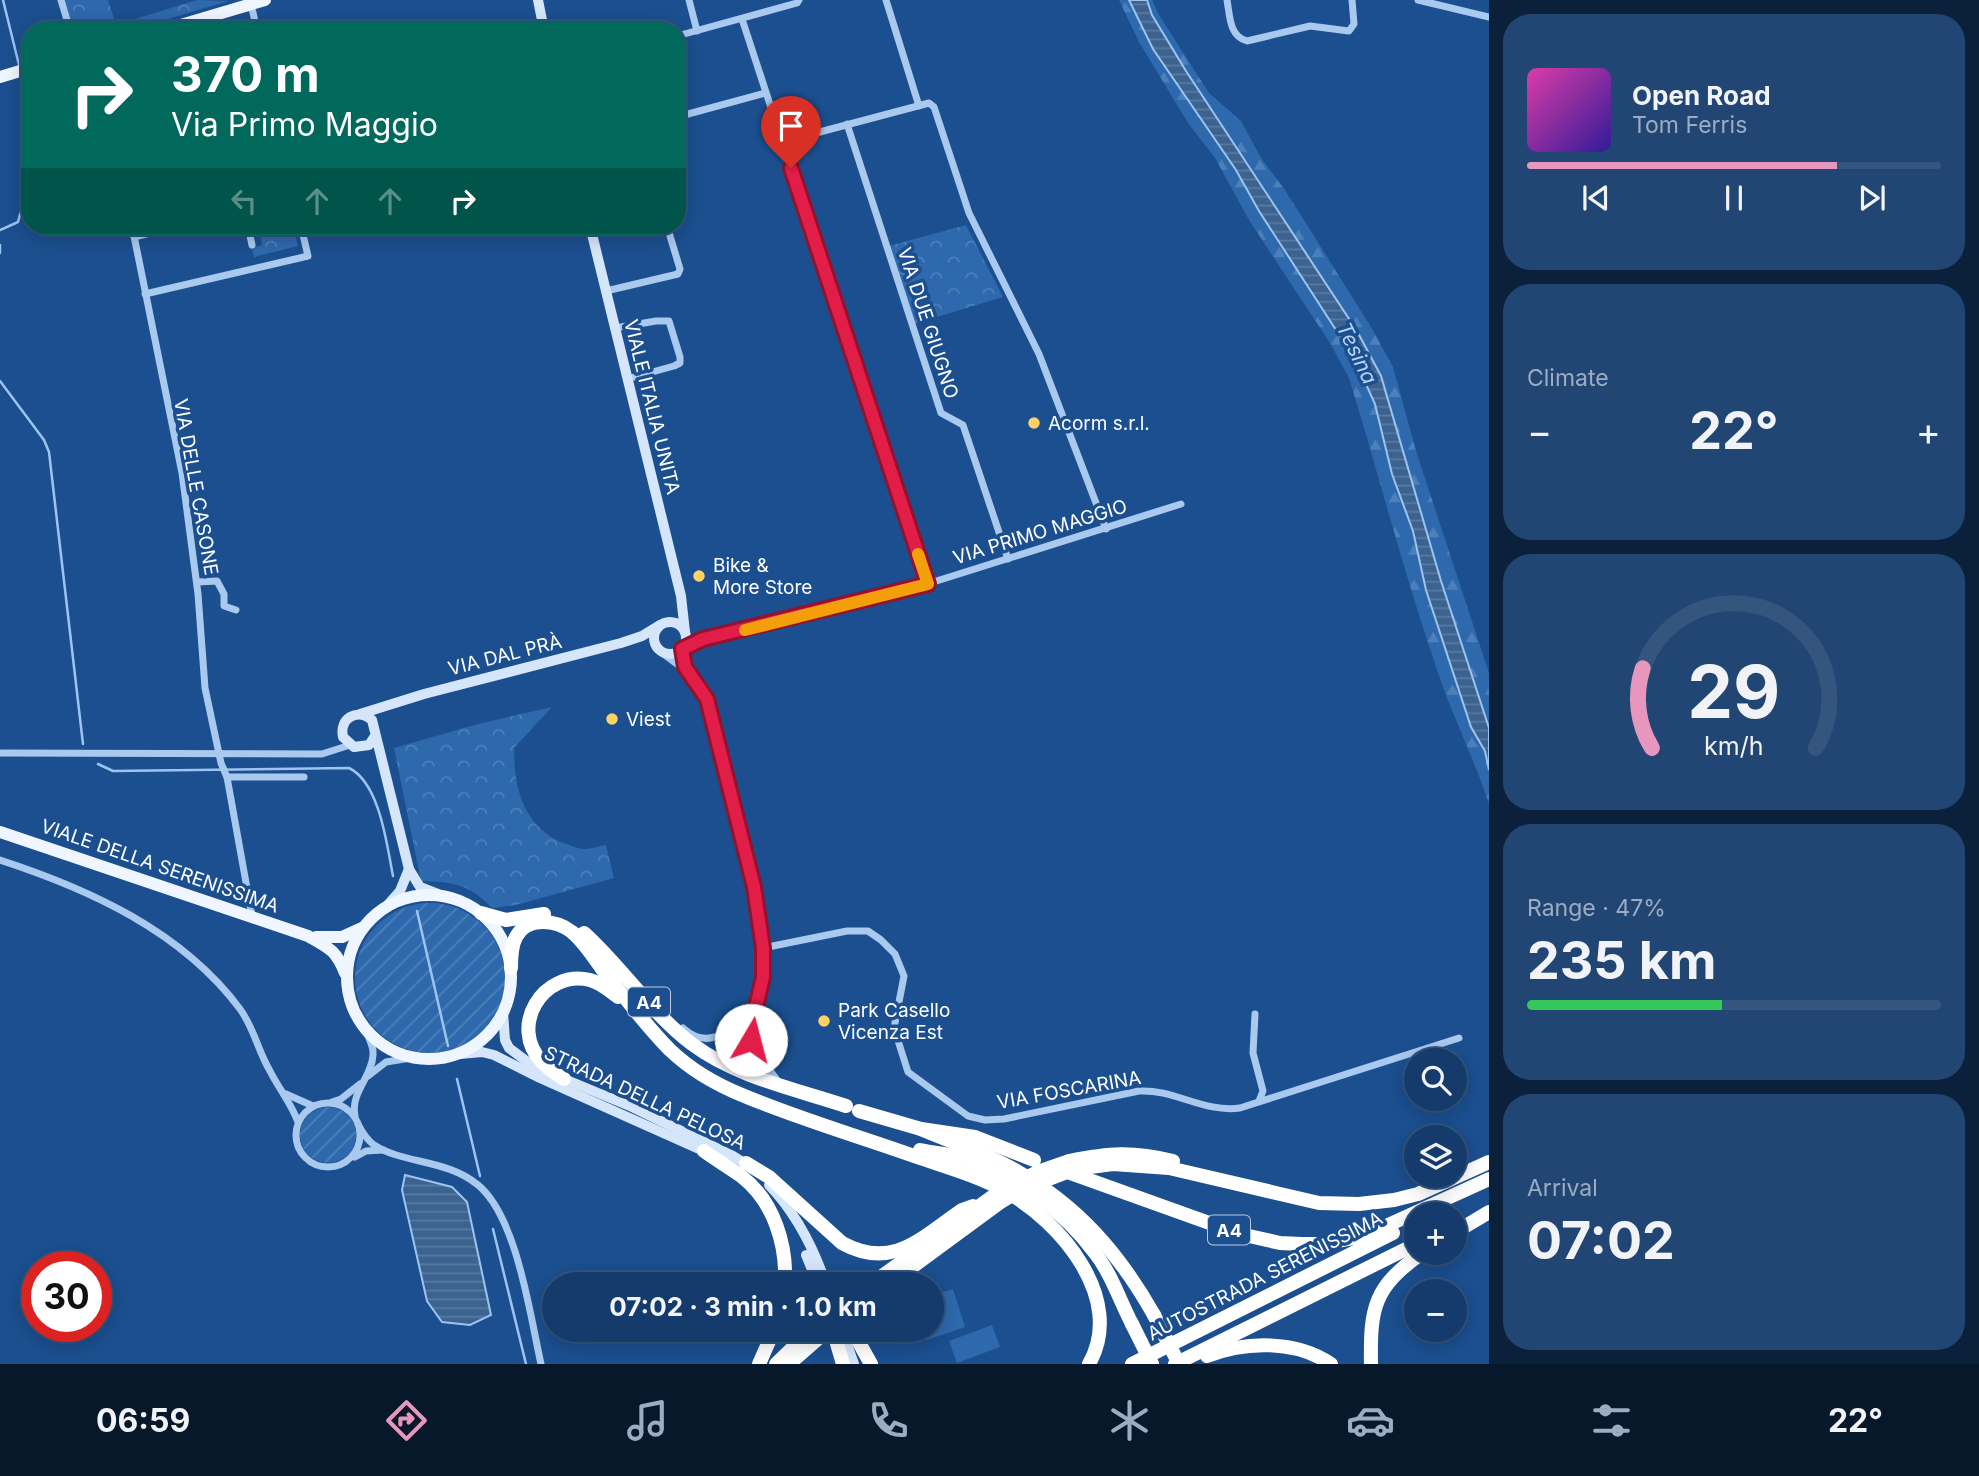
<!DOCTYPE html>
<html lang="en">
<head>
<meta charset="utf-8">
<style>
	:root { --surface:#143b6b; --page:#214673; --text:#f1f3f6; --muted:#9dadc1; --line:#33557e; --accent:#e797bd }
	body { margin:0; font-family:Inter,sans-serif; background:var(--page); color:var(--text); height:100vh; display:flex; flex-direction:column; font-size:26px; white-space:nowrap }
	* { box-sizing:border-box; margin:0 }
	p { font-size:23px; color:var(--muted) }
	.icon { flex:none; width:38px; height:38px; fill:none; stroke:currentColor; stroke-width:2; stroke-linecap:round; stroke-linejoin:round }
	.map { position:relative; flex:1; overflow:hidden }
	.drawer { display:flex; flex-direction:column; gap:14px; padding:14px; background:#0b203b; width:490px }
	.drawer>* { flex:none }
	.banner { position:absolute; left:21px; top:21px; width:665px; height:214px; border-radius:28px; box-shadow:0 4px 18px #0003,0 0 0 2px var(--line); background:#00695c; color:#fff; overflow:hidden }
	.controls { position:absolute; left:1404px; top:1048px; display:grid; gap:14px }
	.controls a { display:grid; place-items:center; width:63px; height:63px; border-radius:50%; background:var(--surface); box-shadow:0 4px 18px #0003,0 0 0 2px var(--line); font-size:35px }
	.speed { position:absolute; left:21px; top:1251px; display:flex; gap:14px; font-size:35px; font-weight:700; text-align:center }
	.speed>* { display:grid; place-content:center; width:91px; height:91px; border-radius:50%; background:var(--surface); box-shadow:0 4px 18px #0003,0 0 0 2px var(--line); line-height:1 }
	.speed .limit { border:10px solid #d22; background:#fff; color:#111 }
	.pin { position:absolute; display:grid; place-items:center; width:60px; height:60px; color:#fff; margin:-72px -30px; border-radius:50% 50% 50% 0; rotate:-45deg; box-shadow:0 0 7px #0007 }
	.pin .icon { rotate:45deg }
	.me { position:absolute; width:77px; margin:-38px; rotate:8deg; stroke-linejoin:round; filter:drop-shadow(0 0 5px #0008) }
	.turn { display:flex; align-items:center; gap:24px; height:147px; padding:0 35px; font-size:32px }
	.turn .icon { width:91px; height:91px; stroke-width:2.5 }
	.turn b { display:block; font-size:49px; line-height:60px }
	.lanes { display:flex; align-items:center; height:66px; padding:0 35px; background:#0003; justify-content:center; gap:35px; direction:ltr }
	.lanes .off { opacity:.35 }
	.big { font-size:52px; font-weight:700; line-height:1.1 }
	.drawer .card { flex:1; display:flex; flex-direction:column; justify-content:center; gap:10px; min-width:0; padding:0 24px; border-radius:28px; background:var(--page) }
	.drawer .dial { align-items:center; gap:0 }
	.dial svg { height:182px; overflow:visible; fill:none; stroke:var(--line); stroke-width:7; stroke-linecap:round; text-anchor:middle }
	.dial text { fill:var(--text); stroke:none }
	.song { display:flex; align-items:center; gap:21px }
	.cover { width:84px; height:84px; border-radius:10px; background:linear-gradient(135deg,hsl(320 70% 55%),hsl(250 70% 35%)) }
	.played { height:7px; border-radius:4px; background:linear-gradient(90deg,var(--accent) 75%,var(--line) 75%) }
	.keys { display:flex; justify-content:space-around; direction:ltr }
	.heat { display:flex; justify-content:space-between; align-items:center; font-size:38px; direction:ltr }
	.charge { height:10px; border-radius:5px; background:linear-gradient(90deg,#34c759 47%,var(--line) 0) }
	.trip { position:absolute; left:542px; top:1272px; width:402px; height:70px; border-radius:35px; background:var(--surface); box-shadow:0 4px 18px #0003,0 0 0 2px var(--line); font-weight:700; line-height:70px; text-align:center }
	.tabs { display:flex; height:112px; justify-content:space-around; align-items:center; background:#08182b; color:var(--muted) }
	.tabs .icon { width:49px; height:49px }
	.tabs .on { color:var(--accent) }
	.tabs b { font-size:32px; color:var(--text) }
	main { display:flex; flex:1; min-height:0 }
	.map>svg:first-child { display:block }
	.forest { fill:url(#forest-firs) }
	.park { fill:url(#park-crowns) }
	.garden { fill:url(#garden-furrows) }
	.pitch { fill:#2e69ad }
	.water { fill:url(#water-rules); stroke:#9cc4f0; stroke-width:2 }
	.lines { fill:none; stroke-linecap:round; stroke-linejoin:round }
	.stream { stroke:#9cc4f0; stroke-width:2.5 }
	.street { stroke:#a9c9ee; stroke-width:7 }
	.secondary { stroke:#d6e6fa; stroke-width:10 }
	.primary { stroke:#f0f6ff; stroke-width:12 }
	.highway { stroke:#fff; stroke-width:14 }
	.highway-bridge { stroke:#fff; stroke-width:14 }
	.route-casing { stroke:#92132f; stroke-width:18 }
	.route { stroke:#e11d48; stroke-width:12 }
	.slow { stroke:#f59e0b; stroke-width:12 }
	.poi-dot { fill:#ffd166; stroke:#1b4f8f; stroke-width:2.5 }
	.labels { text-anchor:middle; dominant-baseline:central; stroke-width:7; stroke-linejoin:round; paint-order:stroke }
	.shield { fill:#1b4f8f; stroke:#bbcadd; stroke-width:2 }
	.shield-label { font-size:18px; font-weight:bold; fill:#fff }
	.street-label { font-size:19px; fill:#fff; stroke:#1b4f8f }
	.poi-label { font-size:19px; fill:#fff; stroke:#1b4f8f; text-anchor:start }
	.water-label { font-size:21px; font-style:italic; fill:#b5d3f5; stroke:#1b4f8f }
</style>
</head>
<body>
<main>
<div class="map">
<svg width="1489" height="1364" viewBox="0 0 1489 1364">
	<defs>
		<pattern id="forest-firs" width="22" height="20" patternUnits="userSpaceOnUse" patternTransform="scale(1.75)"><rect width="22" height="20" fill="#2e69ad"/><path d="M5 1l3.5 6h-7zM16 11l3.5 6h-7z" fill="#4d80b9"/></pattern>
		<pattern id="park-crowns" width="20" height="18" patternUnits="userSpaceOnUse" patternTransform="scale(1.75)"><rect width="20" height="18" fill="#2e69ad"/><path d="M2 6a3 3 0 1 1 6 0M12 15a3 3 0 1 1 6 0" fill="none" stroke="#4d80b9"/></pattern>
		<pattern id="garden-furrows" width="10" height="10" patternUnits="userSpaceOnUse" patternTransform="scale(1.75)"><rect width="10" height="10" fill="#2e69ad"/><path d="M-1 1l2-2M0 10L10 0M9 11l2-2" fill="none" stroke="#4d80b9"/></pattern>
		<pattern id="water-rules" width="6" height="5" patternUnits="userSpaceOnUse" patternTransform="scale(1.75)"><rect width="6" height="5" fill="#3c6290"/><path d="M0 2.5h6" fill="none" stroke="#597aa1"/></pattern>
	</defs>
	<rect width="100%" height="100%" fill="#1b4f8f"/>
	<path class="forest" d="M1119,0H1152L1159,15L1209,93L1241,121L1261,158L1285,190L1371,327L1393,367L1416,451L1489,673V804C1474,758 1452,715 1437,670C1404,574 1379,475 1349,378L1330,343L1249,220L1215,158L1188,123L1139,42Z"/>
	<g class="park">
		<polygon points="63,0 108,0 116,25 197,0 229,1 130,30 72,30"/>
		<polygon points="966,225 1003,297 914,324 889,246"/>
		<polygon points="293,226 298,246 254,257 252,248 262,245 260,234"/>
		<path d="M552,707L514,748C514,788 523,826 563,843C570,845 577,849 584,849C591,849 599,846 606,845L614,878L516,905L492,908C469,884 454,882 421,881L394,748L478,724Z"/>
	</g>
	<g class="garden">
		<circle cx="430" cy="978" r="75"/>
		<circle cx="328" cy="1135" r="28"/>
	</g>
	<g class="pitch">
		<polygon points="953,1289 965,1327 927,1340 923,1330 933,1330 933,1295"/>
		<polygon points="992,1325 1000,1347 957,1363 949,1341"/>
	</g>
	<g class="water">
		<polygon points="1129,0 1147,0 1152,15 1186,71 1357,331 1381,376 1441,581 1489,728 1489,770 1485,751 1471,727 1426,590 1413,531 1392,474 1375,404 1351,351 1336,330 1259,211 1236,170 1153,49"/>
		<polygon points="405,1175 452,1187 467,1202 491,1315 470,1325 442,1322 427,1301 402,1190"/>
	</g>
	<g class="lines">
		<g class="stream">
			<polyline points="3,0 19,65"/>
			<polyline points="25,83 30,85"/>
			<polyline points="0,230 18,222 22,207 30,196"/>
			<polyline points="0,245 0,253"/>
			<polyline points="0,381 44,440 49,452 83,744"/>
			<path d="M98,764L113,771L349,768C380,783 387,846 393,876"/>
			<polyline points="417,911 448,1046"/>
			<polyline points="457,1079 480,1176"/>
			<polyline points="493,1229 526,1364"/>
		</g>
		<g class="street">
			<polyline points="61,0 70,30"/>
			<polyline points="689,0 697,31"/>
			<polyline points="886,0 919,106"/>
			<path d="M1227,0C1230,16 1229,36 1247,41L1310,26L1349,31L1354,24L1352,0"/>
			<polyline points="1418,0 1489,17"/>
			<polyline points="251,4 257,30"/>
			<polyline points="742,19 927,584"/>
			<polyline points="479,30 485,30"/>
			<polyline points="677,36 797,3 799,0"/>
			<polyline points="677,117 765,93"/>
			<polyline points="847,124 941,413 963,425 1008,559"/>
			<polyline points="782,142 929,103 934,107 969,213 1039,354 1106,529"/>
			<polyline points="132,226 182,473 198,594 205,688 221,763 227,777 252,916"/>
			<polyline points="248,226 252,245"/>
			<polyline points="134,237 178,226"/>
			<polyline points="606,291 678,274 680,269 667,226"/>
			<polyline points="145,294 308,256 301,226"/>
			<polyline points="615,328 656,321 669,321 680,357 680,363 674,366 627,379"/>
			<polyline points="197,582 217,581 224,594 224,606 236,610"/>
			<polyline points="684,646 703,639 927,584 1181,504"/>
			<polyline points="682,648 687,670"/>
			<polyline points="662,653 689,673 707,699 743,837 759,916 763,948 763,977 752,1024 751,1040 755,1050 780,1084"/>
			<polyline points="0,753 322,754 350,745"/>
			<polyline points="227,777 304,777"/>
			<path d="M0,860C89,889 182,931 240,1009C254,1028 258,1051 270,1071C279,1089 291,1103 298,1122"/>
			<path d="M763,948L847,931H868L881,940L895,954L904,976L894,1028L908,1072L968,1116L985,1120L1004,1119L1139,1091C1174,1089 1204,1113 1240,1108L1459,1038"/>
			<polyline points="1255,1014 1253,1053 1263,1091 1259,1101"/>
			<path d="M683,1028C714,1056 740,1021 756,997"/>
			<polyline points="368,1076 386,1062 411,1058"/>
			<polyline points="286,1094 313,1106"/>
			<polyline points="332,1102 341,1099 360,1084"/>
			<circle cx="328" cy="1135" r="32"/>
			<path d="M355,1116C350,1093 372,1077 373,1055C374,1046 368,1036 364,1028"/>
			<path d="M358,1124C362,1132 366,1139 374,1145C403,1164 447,1159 478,1185C517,1217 530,1315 541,1364"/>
			<polyline points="355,1157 366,1151 383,1150"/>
		</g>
		<g class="secondary">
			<polyline points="538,0 544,30"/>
			<polyline points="590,226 681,596 685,632"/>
			<circle cx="670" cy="638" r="16"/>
			<polyline points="360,714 424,694 621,643 642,636 660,625"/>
			<path d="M375,736L369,745L354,747L343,737C339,718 357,708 372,720L409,869L420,887L443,896"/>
			<polyline points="384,909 400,891 409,869"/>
			<polyline points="503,1012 505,1040 509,1048 533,1066 632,1107 733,1156 749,1166"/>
			<polyline points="460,1054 482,1052 494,1055 540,1078 708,1153"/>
			<path d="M769,1185C795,1212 814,1249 826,1284"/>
			<polyline points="806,1255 818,1284"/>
			<polyline points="842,1330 854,1364"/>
		</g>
		<g class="primary">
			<polyline points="164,30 265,0"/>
			<polyline points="0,77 30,68"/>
			<path d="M0,832L308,936C329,948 336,950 345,973"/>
			<circle cx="429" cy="977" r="82"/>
			<polyline points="316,937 342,937 362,928"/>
		</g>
		<g class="highway">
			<polyline points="481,913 506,920 544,914"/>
			<path d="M584,933C622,967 651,1013 692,1044C736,1077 795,1089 846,1106"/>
			<path d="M511,968C511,958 511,946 516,937C527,916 556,920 572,932C584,942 593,956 602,969C624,996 645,1025 670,1050C691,1070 715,1084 742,1095C799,1119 858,1136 917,1157C946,1167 978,1176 1005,1191C1061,1222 1126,1299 1089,1364"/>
			<path d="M564,1079C556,1074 548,1069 542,1062C508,1027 543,969 590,980C601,983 609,990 618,997"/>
			<polyline points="859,1111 921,1129 975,1137 1034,1160"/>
			<path d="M921,1129C951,1142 986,1153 1015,1170C1078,1206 1119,1253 1154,1315"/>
			<path d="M920,1150C934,1153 949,1154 962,1158C1014,1176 1063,1209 1095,1253C1111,1273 1120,1301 1132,1324"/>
			<path d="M704,1151C716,1160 729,1167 741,1176C774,1201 787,1245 785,1284"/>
			<path d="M1069,1161C1109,1153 1132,1151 1173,1161"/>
			<path d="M746,1163L769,1177L842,1243C893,1271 922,1237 962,1210L973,1206"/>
			<polyline points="1075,1169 1113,1164 1169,1168 1319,1203 1359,1204 1394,1200 1418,1194 1489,1162"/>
			<polyline points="1070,1173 1240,1234 1280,1243 1301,1244 1323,1244 1364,1236 1489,1179"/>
			<polyline points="1454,1233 1489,1212"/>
			<polyline points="825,1279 827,1284"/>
			<polyline points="833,1330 843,1364"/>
			<polyline points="852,1330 871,1364"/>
			<path d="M1207,1356C1246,1341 1296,1340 1331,1364"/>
			<polyline points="759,1364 774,1330"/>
			<polyline points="776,1364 811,1330"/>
			<polyline points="789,1364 828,1330"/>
			<polyline points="1132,1364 1393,1233"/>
			<polyline points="1175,1364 1416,1244"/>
			<path d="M1371,1364C1370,1307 1374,1287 1422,1253"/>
		</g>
		<g class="highway-bridge">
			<polyline points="871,1284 1006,1187 1040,1171 1069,1161"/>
			<polyline points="889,1284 999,1203 1020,1190 1075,1169"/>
			<polyline points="1154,1315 1179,1364"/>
			<polyline points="1132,1324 1152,1364"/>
		</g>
	</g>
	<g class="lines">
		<defs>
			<polyline id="route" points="751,1040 752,1024 763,977 763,948 754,887 707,699 685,667 682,649 703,639 928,584 791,168"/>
		</defs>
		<use href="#route" class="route-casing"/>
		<use href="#route" class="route"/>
		<polyline class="slow" points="745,630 928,584 918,554"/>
	</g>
	<g class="poi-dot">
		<circle cx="1034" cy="423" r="7"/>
		<circle cx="699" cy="576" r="7"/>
		<circle cx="612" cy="719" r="7"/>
		<circle cx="824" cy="1021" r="7"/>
	</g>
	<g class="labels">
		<g class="shield">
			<rect x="628" y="987.5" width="42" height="29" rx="5"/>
			<rect x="1208" y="1215.5" width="42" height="29" rx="5"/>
		</g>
		<g class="shield-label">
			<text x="649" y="1002">A4</text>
			<text x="1229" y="1230">A4</text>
		</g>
		<g class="street-label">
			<text transform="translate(928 323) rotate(72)">VIA DUE GIUGNO</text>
			<text transform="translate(652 407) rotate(76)">VIALE ITALIA UNITA</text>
			<text transform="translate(196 487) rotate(80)">VIA DELLE CASONE</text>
			<text transform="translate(1040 532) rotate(-17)">VIA PRIMO MAGGIO</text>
			<text transform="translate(505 655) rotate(-14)">VIA DAL PRÀ</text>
			<text transform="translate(160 866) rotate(19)">VIALE DELLA SERENISSIMA</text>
			<text transform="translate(1069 1090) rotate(-10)">VIA FOSCARINA</text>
			<text transform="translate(645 1098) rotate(25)">STRADA DELLA PELOSA</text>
			<text transform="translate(1265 1276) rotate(-27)">AUTOSTRADA SERENISSIMA</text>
		</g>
		<g class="poi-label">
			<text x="1048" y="423">Acorm s.r.l.</text>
			<text x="713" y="565">Bike &amp;<tspan x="713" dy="22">More Store</tspan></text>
			<text x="626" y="719">Viest</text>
			<text x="838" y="1010">Park Casello<tspan x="838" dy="22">Vicenza Est</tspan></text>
		</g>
		<g class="water-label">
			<text transform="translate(1357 353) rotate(64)">Tesina</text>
		</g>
	</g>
</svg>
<div class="controls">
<a><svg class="icon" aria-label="search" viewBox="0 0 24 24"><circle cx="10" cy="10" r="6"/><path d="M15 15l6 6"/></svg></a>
<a><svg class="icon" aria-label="layers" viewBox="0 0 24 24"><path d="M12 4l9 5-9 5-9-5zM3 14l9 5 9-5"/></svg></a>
<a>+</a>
<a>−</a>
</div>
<div class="speed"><div class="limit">30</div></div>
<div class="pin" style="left:791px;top:168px;background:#d93025"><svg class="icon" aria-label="arrive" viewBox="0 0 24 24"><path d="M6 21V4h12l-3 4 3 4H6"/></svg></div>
<svg class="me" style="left:751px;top:1040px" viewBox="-20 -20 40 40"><circle r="19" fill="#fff"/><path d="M0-13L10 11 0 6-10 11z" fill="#e11d48"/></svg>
<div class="trip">07:02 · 3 min · 1.0 km</div>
<div class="banner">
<div class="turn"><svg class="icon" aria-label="right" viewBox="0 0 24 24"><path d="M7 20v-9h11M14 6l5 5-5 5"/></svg><div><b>370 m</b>Via Primo Maggio</div></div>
<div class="lanes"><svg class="icon off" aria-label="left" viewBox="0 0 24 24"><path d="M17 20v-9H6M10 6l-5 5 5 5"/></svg><svg class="icon off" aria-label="ahead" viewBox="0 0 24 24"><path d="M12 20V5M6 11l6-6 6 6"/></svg><svg class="icon off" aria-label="ahead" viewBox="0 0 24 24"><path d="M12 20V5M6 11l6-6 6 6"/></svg><svg class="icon" aria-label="right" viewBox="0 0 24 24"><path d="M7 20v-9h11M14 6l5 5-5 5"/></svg></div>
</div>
</div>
<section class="drawer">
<div class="card">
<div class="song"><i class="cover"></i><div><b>Open Road</b><p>Tom Ferris</p></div></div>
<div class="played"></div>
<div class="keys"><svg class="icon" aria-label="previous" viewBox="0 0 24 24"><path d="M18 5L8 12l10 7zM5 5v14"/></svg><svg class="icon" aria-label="pause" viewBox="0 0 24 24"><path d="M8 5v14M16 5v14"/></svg><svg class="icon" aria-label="next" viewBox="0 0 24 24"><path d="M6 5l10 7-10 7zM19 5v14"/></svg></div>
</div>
<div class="card"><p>Climate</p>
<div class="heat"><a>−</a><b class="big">22°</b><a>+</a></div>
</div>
<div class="card dial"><svg viewBox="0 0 100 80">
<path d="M14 69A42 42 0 1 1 86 69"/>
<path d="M14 69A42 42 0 0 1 10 34" stroke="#e797bd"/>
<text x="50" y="56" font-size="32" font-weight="700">29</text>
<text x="50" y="72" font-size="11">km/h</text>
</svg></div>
<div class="card"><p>Range · 47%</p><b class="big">235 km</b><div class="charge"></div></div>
<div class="card"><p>Arrival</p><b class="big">07:02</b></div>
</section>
</main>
<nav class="tabs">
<b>06:59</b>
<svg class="icon on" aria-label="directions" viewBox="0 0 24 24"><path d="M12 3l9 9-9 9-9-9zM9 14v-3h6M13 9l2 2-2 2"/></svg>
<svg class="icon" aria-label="music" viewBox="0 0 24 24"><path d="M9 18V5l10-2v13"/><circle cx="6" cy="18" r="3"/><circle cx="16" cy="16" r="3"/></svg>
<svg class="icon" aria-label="phone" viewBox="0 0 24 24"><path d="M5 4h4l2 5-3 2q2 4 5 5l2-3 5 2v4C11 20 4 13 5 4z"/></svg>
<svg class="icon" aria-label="climate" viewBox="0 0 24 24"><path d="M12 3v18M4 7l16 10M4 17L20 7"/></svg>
<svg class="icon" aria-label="car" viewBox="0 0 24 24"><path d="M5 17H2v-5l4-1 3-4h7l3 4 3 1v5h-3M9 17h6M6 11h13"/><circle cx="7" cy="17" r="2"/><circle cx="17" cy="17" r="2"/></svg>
<svg class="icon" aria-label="filters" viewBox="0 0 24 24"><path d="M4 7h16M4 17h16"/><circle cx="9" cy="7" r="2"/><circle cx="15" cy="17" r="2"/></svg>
<b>22°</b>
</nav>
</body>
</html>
